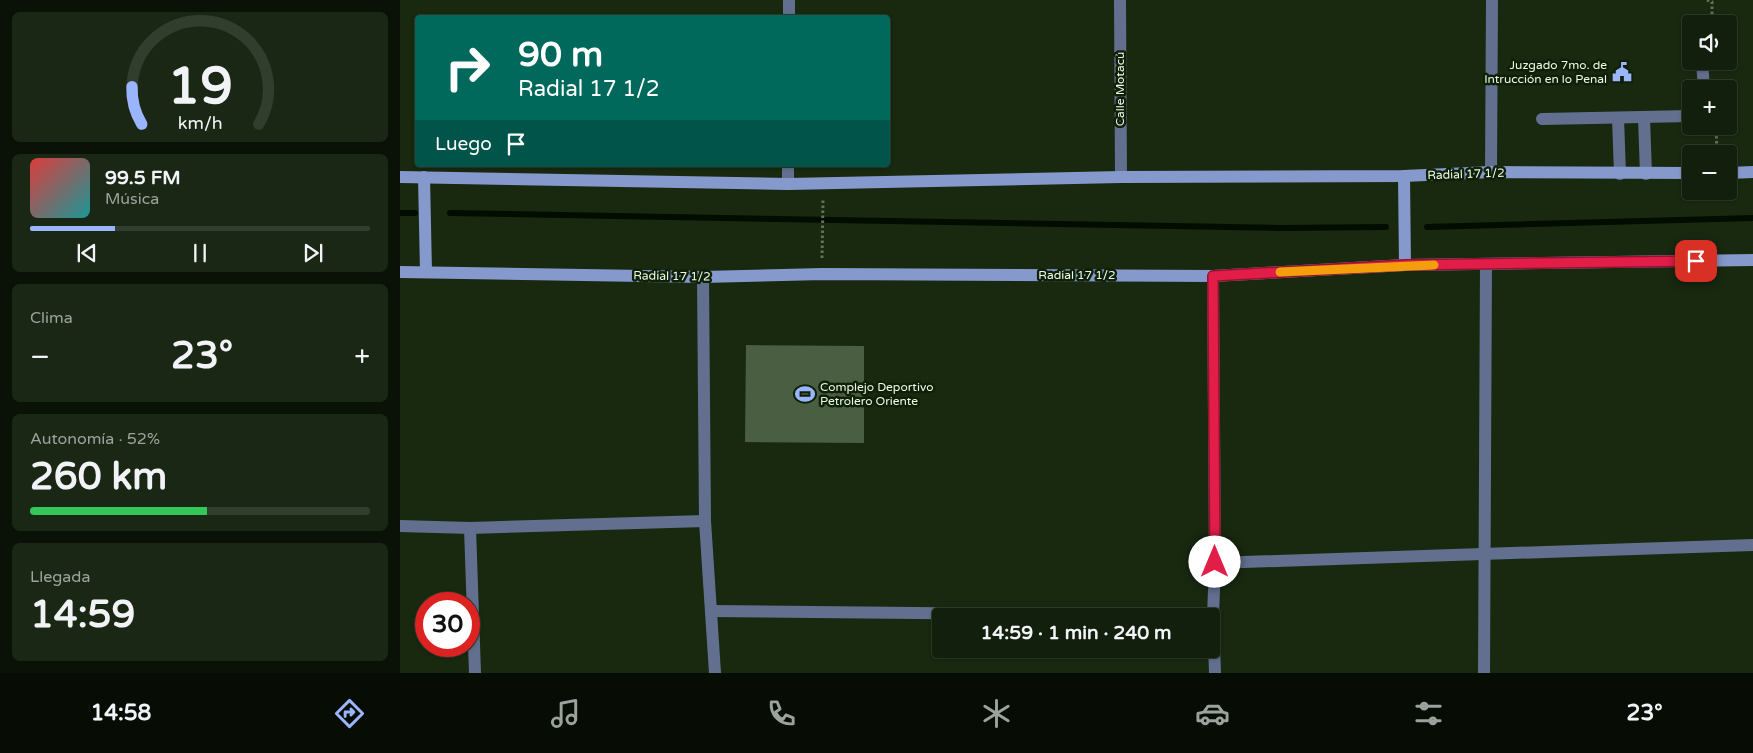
<!DOCTYPE html>
<html lang="es">
<head>
<meta charset="utf-8">
<style>
	:root { --surface:#121f0c; --page:#1b2715; --text:#f1f3f6; --muted:#9ca29d; --line:#313d2d; --accent:#9ab5fd }
	body { margin:0; font-family:"Varela Round",sans-serif; background:var(--page); color:var(--text); height:100vh; display:flex; flex-direction:column; font-size:19px; white-space:nowrap }
	* { box-sizing:border-box; margin:0 }
	p { font-size:16px; color:var(--muted) }
	.icon { flex:none; width:28px; height:28px; fill:none; stroke:currentColor; stroke-width:2; stroke-linecap:round; stroke-linejoin:round }
	.map { position:relative; flex:1; overflow:hidden }
	.side { display:flex; flex-direction:column; gap:12px; padding:12px; background:#0a1107; width:400px }
	.side>* { flex:none }
	.hud { position:absolute; left:15px; top:15px; width:475px; height:152px; border-radius:5px; box-shadow:0 1px 4px #0004,0 0 0 1px var(--line); background:#00695c; color:#fff; overflow:hidden }
	.tools { position:absolute; left:1282px; top:15px; display:grid; gap:10px }
	.tools a { display:grid; place-items:center; width:55px; height:55px; border-radius:5px; background:var(--surface); box-shadow:0 1px 4px #0004,0 0 0 1px var(--line); font-size:25px }
	.speed { position:absolute; left:15px; top:592px; display:flex; gap:10px; font-size:25px; font-weight:700; text-align:center }
	.speed>* { display:grid; place-content:center; width:65px; height:65px; border-radius:50%; background:var(--surface); box-shadow:0 1px 4px #0004,0 0 0 1px var(--line); line-height:1 }
	.speed .limit { border:8px solid #d22; background:#fff; color:#111 }
	.pin { position:absolute; display:grid; place-items:center; width:42px; height:42px; color:#fff; margin:-21px; border-radius:10px; box-shadow:0 2px 8px #0006 }
	.me { position:absolute; width:55px; margin:-28px; rotate:0deg; stroke-linejoin:round; filter:drop-shadow(0 0 4px #0008) }
	.turn { display:flex; align-items:center; gap:18px; height:105px; padding:0 20px; font-size:22px }
	.turn .icon { width:65px; height:65px; stroke-width:2.5 }
	.turn b { display:block; font-size:35px; line-height:42px }
	.then { display:flex; align-items:center; height:48px; padding:0 20px; background:#0003; gap:10px; font-size:19px }
	.big { font-size:38px; font-weight:700; line-height:1.1 }
	.side .tile { flex:1; display:flex; flex-direction:column; justify-content:center; gap:8px; min-width:0; padding:0 18px; border-radius:8px; background:var(--page) }
	.side .dial { align-items:center; gap:0 }
	.dial svg { height:130px; overflow:visible; fill:none; stroke:var(--line); stroke-width:7; stroke-linecap:round; text-anchor:middle }
	.dial text { fill:var(--text); stroke:none }
	.song { display:flex; align-items:center; gap:15px }
	.cover { width:60px; height:60px; border-radius:8px; background:linear-gradient(135deg,hsl(0 70% 55%),hsl(180 70% 35%)) }
	.played { height:5px; border-radius:2px; background:linear-gradient(90deg,var(--accent) 25%,var(--line) 25%) }
	.keys { display:flex; justify-content:space-around; direction:ltr }
	.heat { display:flex; justify-content:space-between; align-items:center; font-size:28px; direction:ltr }
	.charge { height:8px; border-radius:4px; background:linear-gradient(90deg,#34c759 52%,var(--line) 0) }
	.trip { position:absolute; left:532px; top:608px; width:288px; height:50px; border-radius:5px; background:var(--surface); box-shadow:0 1px 4px #0004,0 0 0 1px var(--line); font-weight:700; line-height:50px; text-align:center }
	.dock { display:flex; height:80px; justify-content:space-around; align-items:center; background:#070c05; color:var(--muted) }
	.dock .icon { width:35px; height:35px }
	.dock .on { color:var(--accent) }
	.dock b { font-size:22px; color:var(--text) }
	main { display:flex; flex:1; min-height:0 }
	.map>svg:first-child { display:block }
	.lines { fill:none; stroke-linecap:round; stroke-linejoin:round }
	.stream { stroke:#020d00; stroke-width:6 }
	.building { fill:#4a5e42 }
	.path { stroke:#62715b; stroke-width:3; stroke-dasharray:2.5 2.5; stroke-linecap:butt }
	.lane { stroke:#626f8e; stroke-width:12 }
	.street { stroke:#626f8e; stroke-width:12 }
	.secondary { stroke:#8699cc; stroke-width:12 }
	.route-casing { stroke:#92132f; stroke-width:12 }
	.route { stroke:#e11d48; stroke-width:9 }
	.slow { stroke:#f59e0b; stroke-width:9 }
	.labels { text-anchor:middle; dominant-baseline:central; stroke-width:5; stroke-linejoin:round; paint-order:stroke }
	.poi-label { font-size:12px; fill:#edf9e8; stroke:#0e2007; text-anchor:end }
	.street-label { font-size:12px; fill:#edf9e8; stroke:#0e2007 }
</style>
</head>
<body>
<main>
<section class="side">
<div class="tile dial"><svg viewBox="0 0 100 80">
<path d="M14 69A42 42 0 1 1 86 69"/>
<path d="M14 69A42 42 0 0 1 8 46" stroke="#9ab5fd"/>
<text x="50" y="56" font-size="32" font-weight="700">19</text>
<text x="50" y="72" font-size="11">km/h</text>
</svg></div>
<div class="tile">
<div class="song"><i class="cover"></i><div><b>99.5 FM</b><p>Música</p></div></div>
<div class="played"></div>
<div class="keys"><svg class="icon" aria-label="previous" viewBox="0 0 24 24"><path d="M18 5L8 12l10 7zM5 5v14"/></svg><svg class="icon" aria-label="pause" viewBox="0 0 24 24"><path d="M8 5v14M16 5v14"/></svg><svg class="icon" aria-label="next" viewBox="0 0 24 24"><path d="M6 5l10 7-10 7zM19 5v14"/></svg></div>
</div>
<div class="tile"><p>Clima</p>
<div class="heat"><a>−</a><b class="big">23°</b><a>+</a></div>
</div>
<div class="tile"><p>Autonomía · 52%</p><b class="big">260 km</b><div class="charge"></div></div>
<div class="tile"><p>Llegada</p><b class="big">14:59</b></div>
</section>
<div class="map">
<svg width="1353" height="673" viewBox="0 0 1353 673">
	<rect width="100%" height="100%" fill="#182910"/>
	<g class="lines">
		<g class="stream">
			<polyline points="0,213 15,213"/>
			<polyline points="50,213 879,228 986,227"/>
			<polyline points="1027,227 1353,218"/>
		</g>
	</g>
	<polygon class="building" points="346,345 464,346 464,443 345,442"/>
	<g class="lines">
		<g class="path">
			<polyline points="1307,0 1312,2 1312,24"/>
			<polyline points="1316,126 1317,154"/>
			<polyline points="422,258 423,200"/>
		</g>
		<g class="lane">
			<polyline points="1302,61 1304,89"/>
			<polyline points="1218,118 1220,174"/>
			<polyline points="1244,118 1246,174"/>
			<polyline points="1142,119 1291,116"/>
		</g>
		<g class="street">
			<polyline points="720,0 721,177"/>
			<polyline points="389,18 389,0"/>
			<polyline points="1091,172 1092,0"/>
			<polyline points="388,184 388,165"/>
			<polyline points="813,276 815,563 813,616 815,673"/>
			<polyline points="303,277 305,521 315,673"/>
			<polyline points="0,526 70,528 305,521"/>
			<polyline points="70,528 75,673"/>
			<polyline points="815,563 1353,545"/>
			<polyline points="311,611 813,616"/>
			<polyline points="1084,673 1086,264"/>
		</g>
		<g class="secondary">
			<polyline points="1329,173 1353,172"/>
			<polyline points="1004,176 1005,265"/>
			<polyline points="0,177 388,184 721,177 1004,176 1091,172 1291,173"/>
			<polyline points="24,177 26,272"/>
			<polyline points="0,272 303,277 422,274 813,276 1005,265 1353,260"/>
		</g>
	</g>
	<g class="lines">
		<defs>
			<polyline id="route" points="815,562 813,276 1005,265 1296,261"/>
		</defs>
		<use href="#route" class="route-casing"/>
		<use href="#route" class="route"/>
		<polyline class="slow" points="880,272 1034,265"/>
	</g>
	<defs>
		<symbol id="civic-bare" viewBox="-9 -9 18 18"><path d="M-.6-6.5H3V-4.5H.6V-3L4-1V1h2V6H-6V1h2V-1L-.6-3ZM-1.2 2.5V6h2.4V2.5Z" fill="#9ab5fd" stroke="#0e2007" stroke-width="2.5" paint-order="stroke"/></symbol>
		<symbol id="stadium-bare" viewBox="-9 -9 18 18"><path d="M0-5a6.5 5 0 1 0 0 10a6.5 5 0 1 0 0-10ZM-3.5-1.8h7v3.6h-7Z" fill="#9ab5fd" stroke="#0e2007" stroke-width="2.5" paint-order="stroke"/></symbol>
	</defs>
	<g fill-rule="evenodd">
		<use href="#civic-bare" x="1208" y="58" width="28" height="28"/>
		<use href="#stadium-bare" x="391" y="380" width="28" height="28"/>
	</g>
	<g class="labels">
		<g class="poi-label">
			<text x="1207" y="65">Juzgado 7mo. de<tspan x="1207" dy="14">Intrucción en lo Penal</tspan></text>
			<text x="420" y="387" text-anchor="start">Complejo Deportivo<tspan x="420" dy="14">Petrolero Oriente</tspan></text>
		</g>
		<g class="street-label">
			<text transform="translate(720 89) rotate(-90)">Calle Motacú</text>
			<text transform="translate(1066 174) rotate(-2)">Radial 17 1/2</text>
			<text x="677" y="275">Radial 17 1/2</text>
			<text transform="translate(272 276) rotate(1)">Radial 17 1/2</text>
		</g>
	</g>
</svg>
<div class="tools">
<a><svg class="icon" aria-label="sound" viewBox="0 0 24 24"><path d="M4 9h4l5-4v14l-5-4H4zM17 9q2 3 0 6"/></svg></a>
<a>+</a>
<a>−</a>
</div>
<div class="speed"><div class="limit">30</div></div>
<div class="pin" style="left:1296px;top:261px;background:#d93025"><svg class="icon" aria-label="arrive" viewBox="0 0 24 24"><path d="M6 21V4h12l-3 4 3 4H6"/></svg></div>
<svg class="me" style="left:815px;top:562px" viewBox="-20 -20 40 40"><circle r="19" fill="#fff"/><path d="M0-13L10 11 0 6-10 11z" fill="#e11d48"/></svg>
<div class="trip">14:59 · 1 min · 240 m</div>
<div class="hud">
<div class="turn"><svg class="icon" aria-label="right" viewBox="0 0 24 24"><path d="M7 20v-9h11M14 6l5 5-5 5"/></svg><div><b>90 m</b>Radial 17 1/2</div></div>
<div class="then">Luego<svg class="icon" aria-label="arrive" viewBox="0 0 24 24"><path d="M6 21V4h12l-3 4 3 4H6"/></svg></div>
</div>
</div>
</main>
<nav class="dock">
<b>14:58</b>
<svg class="icon on" aria-label="directions" viewBox="0 0 24 24"><path d="M12 3l9 9-9 9-9-9zM9 14v-3h6M13 9l2 2-2 2"/></svg>
<svg class="icon" aria-label="music" viewBox="0 0 24 24"><path d="M9 18V5l10-2v13"/><circle cx="6" cy="18" r="3"/><circle cx="16" cy="16" r="3"/></svg>
<svg class="icon" aria-label="phone" viewBox="0 0 24 24"><path d="M5 4h4l2 5-3 2q2 4 5 5l2-3 5 2v4C11 20 4 13 5 4z"/></svg>
<svg class="icon" aria-label="climate" viewBox="0 0 24 24"><path d="M12 3v18M4 7l16 10M4 17L20 7"/></svg>
<svg class="icon" aria-label="car" viewBox="0 0 24 24"><path d="M5 17H2v-5l4-1 3-4h7l3 4 3 1v5h-3M9 17h6M6 11h13"/><circle cx="7" cy="17" r="2"/><circle cx="17" cy="17" r="2"/></svg>
<svg class="icon" aria-label="filters" viewBox="0 0 24 24"><path d="M4 7h16M4 17h16"/><circle cx="9" cy="7" r="2"/><circle cx="15" cy="17" r="2"/></svg>
<b>23°</b>
</nav>
</body>
</html>
